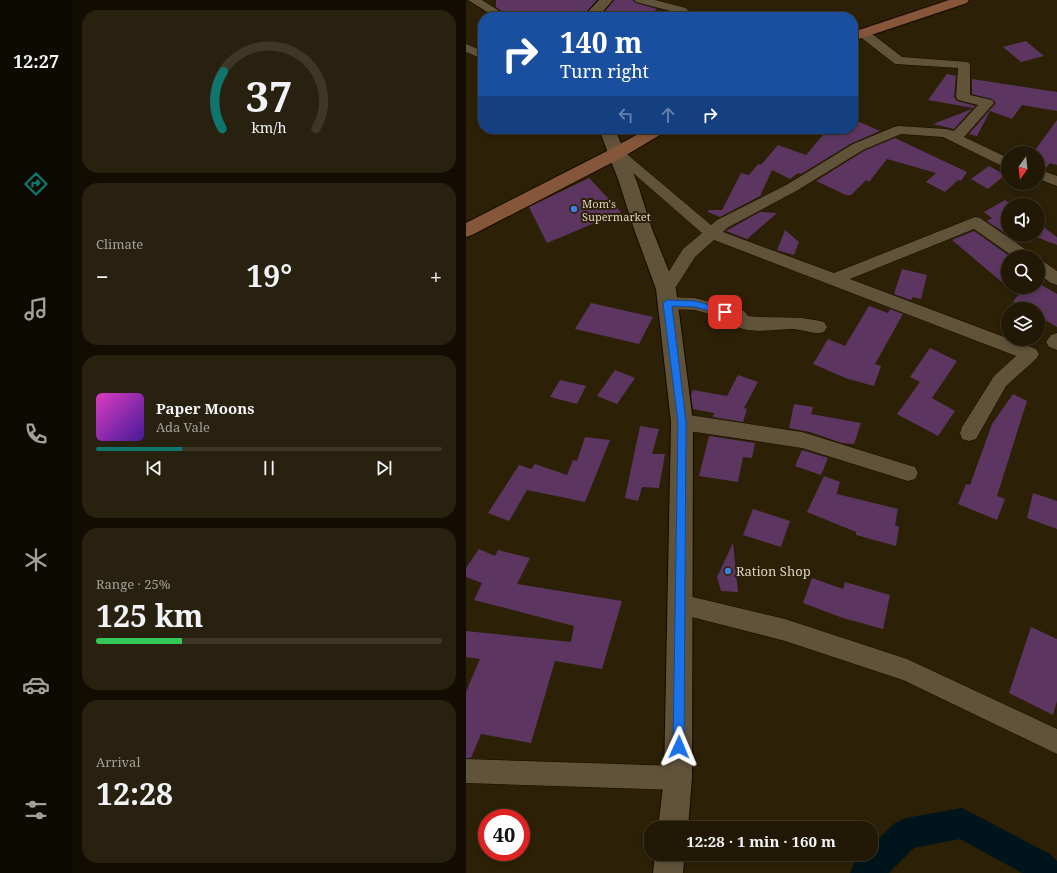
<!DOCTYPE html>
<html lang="en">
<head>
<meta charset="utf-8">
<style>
	:root { --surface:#211805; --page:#29210f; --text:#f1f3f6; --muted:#a2a09a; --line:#3e3727; --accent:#0f766e }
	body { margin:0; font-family:"Noto Serif",serif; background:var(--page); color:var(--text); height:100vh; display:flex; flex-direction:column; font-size:15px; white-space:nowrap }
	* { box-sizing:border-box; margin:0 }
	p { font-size:13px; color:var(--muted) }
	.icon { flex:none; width:22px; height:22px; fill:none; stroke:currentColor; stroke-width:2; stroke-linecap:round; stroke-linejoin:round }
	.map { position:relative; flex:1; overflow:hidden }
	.side { display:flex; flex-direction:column; gap:10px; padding:10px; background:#120d03; width:394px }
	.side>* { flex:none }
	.hud { position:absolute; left:12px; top:12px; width:380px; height:122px; border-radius:16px; box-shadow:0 2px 6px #0003,0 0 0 1px var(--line); background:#1a4fa0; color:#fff; overflow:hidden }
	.needle { width:26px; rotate:195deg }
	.fabs { position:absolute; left:535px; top:146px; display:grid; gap:8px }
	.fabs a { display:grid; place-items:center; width:44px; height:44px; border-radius:50%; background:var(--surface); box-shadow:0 2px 6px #0003,0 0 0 1px var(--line); font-size:20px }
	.speed { position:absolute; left:12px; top:809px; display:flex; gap:8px; font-size:20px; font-weight:700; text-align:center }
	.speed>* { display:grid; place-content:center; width:52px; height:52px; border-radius:50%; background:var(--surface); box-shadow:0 2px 6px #0003,0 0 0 1px var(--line); line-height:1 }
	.speed .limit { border:6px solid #d22; background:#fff; color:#111 }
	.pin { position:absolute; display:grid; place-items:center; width:34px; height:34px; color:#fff; margin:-17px; border-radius:8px; box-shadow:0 2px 6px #0006 }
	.me { position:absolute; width:44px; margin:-22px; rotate:1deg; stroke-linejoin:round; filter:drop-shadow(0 0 3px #0008) }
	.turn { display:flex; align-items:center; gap:14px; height:84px; padding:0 16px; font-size:18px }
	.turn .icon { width:52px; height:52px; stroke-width:2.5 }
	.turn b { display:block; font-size:28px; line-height:34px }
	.lanes { display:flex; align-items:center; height:38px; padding:0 16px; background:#0003; justify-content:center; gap:20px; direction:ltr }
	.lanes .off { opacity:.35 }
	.big { font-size:30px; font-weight:700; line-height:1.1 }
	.side .tile { flex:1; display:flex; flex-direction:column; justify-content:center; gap:6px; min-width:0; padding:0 14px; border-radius:16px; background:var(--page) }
	.side .dial { align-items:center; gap:0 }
	.dial svg { height:104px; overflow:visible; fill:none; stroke:var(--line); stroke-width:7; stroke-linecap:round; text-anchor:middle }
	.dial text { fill:var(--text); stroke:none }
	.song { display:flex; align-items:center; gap:12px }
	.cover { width:48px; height:48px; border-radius:6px; background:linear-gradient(135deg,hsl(310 70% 55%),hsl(260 70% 35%)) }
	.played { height:4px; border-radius:2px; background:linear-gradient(90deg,var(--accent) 25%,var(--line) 25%) }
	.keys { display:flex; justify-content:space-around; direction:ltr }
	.heat { display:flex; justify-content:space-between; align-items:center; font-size:22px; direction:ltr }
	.charge { height:6px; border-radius:3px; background:linear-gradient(90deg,#34c759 25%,var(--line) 0) }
	.trip { position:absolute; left:178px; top:821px; width:234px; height:40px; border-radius:16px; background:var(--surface); box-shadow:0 2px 6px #0003,0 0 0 1px var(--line); font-weight:700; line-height:40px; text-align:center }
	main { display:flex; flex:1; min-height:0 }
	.menu { display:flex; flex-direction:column; width:72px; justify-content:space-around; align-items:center; background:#0d0a02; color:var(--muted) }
	.menu .icon { width:28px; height:28px }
	.menu .on { color:var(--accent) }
	.menu b { font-size:18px; color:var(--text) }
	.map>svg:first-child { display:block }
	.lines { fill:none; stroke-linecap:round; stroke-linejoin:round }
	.canal { fill:#00151b; fill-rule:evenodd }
	.building { fill:#5c3660 }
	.minor-casing { stroke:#140900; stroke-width:1 }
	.tertiary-casing { stroke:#140900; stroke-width:2 }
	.secondary-casing { stroke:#140900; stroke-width:2 }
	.minor { fill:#61533a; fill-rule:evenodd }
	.tertiary { fill:#61533a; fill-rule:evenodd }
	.secondary { fill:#86563b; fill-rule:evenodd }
	.route { fill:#1a73e8; stroke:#114b97 }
	.shop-dot { fill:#3f7fe0; stroke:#2c2007; stroke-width:1.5 }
	.labels { text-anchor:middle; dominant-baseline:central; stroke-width:4; stroke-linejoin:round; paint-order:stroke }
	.far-poi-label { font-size:11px; fill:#dcd4c6; stroke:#2c2007; text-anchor:start }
	.poi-label { font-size:13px; fill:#dcd4c6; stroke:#2c2007; text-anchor:start }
</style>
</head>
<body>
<main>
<nav class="menu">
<b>12:27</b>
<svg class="icon on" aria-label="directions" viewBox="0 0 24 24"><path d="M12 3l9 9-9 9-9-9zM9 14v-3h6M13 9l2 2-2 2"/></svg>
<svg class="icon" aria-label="music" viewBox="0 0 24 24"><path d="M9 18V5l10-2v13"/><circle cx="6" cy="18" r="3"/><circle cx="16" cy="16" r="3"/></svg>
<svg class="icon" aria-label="phone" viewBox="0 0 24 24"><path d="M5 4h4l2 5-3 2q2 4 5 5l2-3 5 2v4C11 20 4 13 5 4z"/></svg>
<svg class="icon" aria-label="climate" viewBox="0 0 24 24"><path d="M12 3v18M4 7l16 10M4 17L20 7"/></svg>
<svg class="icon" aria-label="car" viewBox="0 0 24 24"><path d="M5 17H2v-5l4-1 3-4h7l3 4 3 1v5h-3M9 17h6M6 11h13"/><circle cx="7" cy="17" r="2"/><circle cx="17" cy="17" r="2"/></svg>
<svg class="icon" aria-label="filters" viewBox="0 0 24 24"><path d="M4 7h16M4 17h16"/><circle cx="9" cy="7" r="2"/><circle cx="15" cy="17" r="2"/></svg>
</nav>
<section class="side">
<div class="tile dial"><svg viewBox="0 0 100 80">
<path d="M14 69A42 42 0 1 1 86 69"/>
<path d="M14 69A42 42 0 0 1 15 25" stroke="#0f766e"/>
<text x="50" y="56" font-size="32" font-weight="700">37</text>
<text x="50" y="72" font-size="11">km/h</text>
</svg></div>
<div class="tile"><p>Climate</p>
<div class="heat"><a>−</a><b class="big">19°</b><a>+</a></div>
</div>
<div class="tile">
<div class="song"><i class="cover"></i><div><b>Paper Moons</b><p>Ada Vale</p></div></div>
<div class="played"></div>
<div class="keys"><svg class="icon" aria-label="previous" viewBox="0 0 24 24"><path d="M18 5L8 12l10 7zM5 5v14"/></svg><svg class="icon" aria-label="pause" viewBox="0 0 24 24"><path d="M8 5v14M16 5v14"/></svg><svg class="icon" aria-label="next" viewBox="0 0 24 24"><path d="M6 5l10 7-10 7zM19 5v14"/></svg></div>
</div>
<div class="tile"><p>Range · 25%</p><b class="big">125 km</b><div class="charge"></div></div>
<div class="tile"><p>Arrival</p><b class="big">12:28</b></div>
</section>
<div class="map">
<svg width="591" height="873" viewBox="0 0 591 873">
	<rect width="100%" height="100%" fill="#2c2007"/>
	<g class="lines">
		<polygon class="canal" points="496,808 584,854 591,861 591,873 556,873 494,839 448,848 423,873 384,873 389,862 397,854 405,854 405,846 429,823 440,818"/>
	</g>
	<g class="building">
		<polygon points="30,0 131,0 116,17 44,17 30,7"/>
		<polygon points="148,0 166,0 170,3 191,9 183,17 134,17"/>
		<polygon points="560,41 578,56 555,62 537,47"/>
		<polygon points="481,74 490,76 488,97 491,101 509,106 507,108 462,100"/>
		<polygon points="506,79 591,92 591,111 556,105 546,119 524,111 511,136 503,134 530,103 526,99 506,94"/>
		<polygon points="506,109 488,129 467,124"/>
		<polygon points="389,120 414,131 386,143 335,174 332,173 324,179 306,170 294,196 254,217 242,212 242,210 256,210 275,173 283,175 292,164 296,165 295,165 312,145 340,155 362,129 387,129"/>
		<polygon points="591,120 591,165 584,163 579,169 572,167 572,153 567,153"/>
		<polygon points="429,138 501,172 495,181 492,180 479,192 460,182 470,173 421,159 403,182 400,180 385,195 380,195 350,181 398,151"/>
		<polygon points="523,166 539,175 522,189 505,179"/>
		<polygon points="123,178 155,212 81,243 63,207"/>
		<polygon points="539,200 546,205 542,205 542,235 521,221 526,218 518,212"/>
		<polygon points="294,212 311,213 281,239 260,231"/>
		<polygon points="572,223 591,237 591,245 565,235 572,235"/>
		<polygon points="319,230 333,242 328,255 311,250"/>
		<polygon points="508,231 542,255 542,286 537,283 486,240"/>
		<polygon points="436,269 461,275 455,299 447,297 445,300 428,294"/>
		<polygon points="572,283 591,294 591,327 572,316 572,309 561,309 547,301 555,292 545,287 572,287"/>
		<polygon points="125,303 187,317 173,344 109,329"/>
		<polygon points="403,306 422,313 424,309 437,314 409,364 415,366 408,386 382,379 347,364 362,339 379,346"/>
		<polygon points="464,348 491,361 466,398 489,411 472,436 431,414 454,382 444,377"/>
		<polygon points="149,370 169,378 151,404 131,396"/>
		<polygon points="272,375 292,382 278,408 281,409 277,422 247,417 248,413 227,409 225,395 227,390 261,396"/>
		<polygon points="94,380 120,386 111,404 84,397"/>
		<polygon points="547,394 561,401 531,496 539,499 531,520 492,504 500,484 504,485 526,424"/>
		<polygon points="328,404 347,407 345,414 395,423 388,444 376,443 344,432 323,428"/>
		<polygon points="174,426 193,429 186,454 199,454 193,488 176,487 172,501 159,498"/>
		<polygon points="243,436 289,443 286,458 277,457 272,482 233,476"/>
		<polygon points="119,437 144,440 119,502 61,490 43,521 22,513 53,465 65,469 69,464 101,475 107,460 111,461"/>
		<polygon points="336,450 362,458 355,475 329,466"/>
		<polygon points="358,476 374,482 370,496 371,494 432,509 429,525 433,527 430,546 390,535 390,532 341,512"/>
		<polygon points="567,493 591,501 591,529 561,518"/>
		<polygon points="287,509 324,521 315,547 277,535"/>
		<polygon points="267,543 272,592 255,591 251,577"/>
		<polygon points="13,549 29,556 32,550 64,558 51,584 156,601 136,669 89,661 65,743 15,734 5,758 0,758 0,692 14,659 0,657 0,631 105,642 108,626 8,600 16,583 0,577 0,568"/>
		<polygon points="346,578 377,589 379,582 424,595 417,629 377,618 337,603"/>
		<polygon points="565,627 591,639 591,701 587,715 543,693"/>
	</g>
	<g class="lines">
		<defs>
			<g id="minor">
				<polygon points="2,0 16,0 43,17 29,17"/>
				<polygon points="168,0 189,0 220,8 227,17 215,17 212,13 170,2"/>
				<polygon points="397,29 401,30 436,57 502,62 504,65 504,95 526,100 528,103 498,137 542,158 542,169 477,137 435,134 397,150 332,190 261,228 257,232 368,273 509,217 514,218 565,253 567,257 548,257 508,229 384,279 570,349 573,354 570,359 540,386 510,439 503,441 496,439 494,433 496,427 528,376 550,356 248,240 229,257 206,293 200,295 194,293 192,289 217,249 236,233 144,153 146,150 151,149 156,150 245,225 251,220 322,184 387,144 428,127 433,126 480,129 488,131 512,105 492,100 490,97 492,68 429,64 393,36 391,33 393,30"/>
				<polygon points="0,44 17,51 17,59 0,52"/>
				<polygon points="572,169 591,176 591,186 572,179"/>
				<polygon points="572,260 578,262 591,271 591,285 585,283 572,274"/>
				<path d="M201,297L229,298L278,311L282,316C308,319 333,315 358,322L361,327L358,332C348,335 338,330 328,329C313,329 285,334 272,327C270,326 268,322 266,320L229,310L201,309L195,307L193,303L195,299Z"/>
				<polygon points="591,333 591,350 583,347 580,342 585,335"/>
				<polygon points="216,414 336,432 442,465 449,467 452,473 449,479 442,481 336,448 216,430 209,427 207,422 209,417"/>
				<polygon points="214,594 319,619 441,659 591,729 591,754 437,680 319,641 206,612 203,605 206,598"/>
				<polygon points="0,759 212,766 221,769 224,778 221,787 212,790 0,783"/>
			</g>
			<g id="tertiary">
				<polygon points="133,0 147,0 132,17 117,17"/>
				<polygon points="133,129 149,129 171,182 186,229 210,289 227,422 226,778 222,828 192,828 198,778 205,422 190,289 168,229 153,182"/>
				<polygon points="189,854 219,854 217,873 187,873"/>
			</g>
			<g id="secondary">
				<polygon points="483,0 503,0 501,3 387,41 387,32"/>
				<polygon points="181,129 201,129 199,132 157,157 6,235 0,237 0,223 145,149"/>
			</g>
		</defs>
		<use href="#minor" class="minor-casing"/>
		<use href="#tertiary" class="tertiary-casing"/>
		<use href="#secondary" class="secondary-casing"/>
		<use href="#minor" class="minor"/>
		<use href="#tertiary" class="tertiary"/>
		<use href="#secondary" class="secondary"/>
	</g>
	<polygon class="route" points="201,300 229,301 259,309 263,312 259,315 229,307 206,306 220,422 218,747 217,751 213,753 208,751 207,747 212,422 197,303"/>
	<g class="shop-dot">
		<circle cx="108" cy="209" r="4"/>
		<circle cx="262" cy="571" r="4"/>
	</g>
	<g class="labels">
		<g class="far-poi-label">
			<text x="116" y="203">Mom's<tspan x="116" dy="13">Supermarket</tspan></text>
		</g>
		<g class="poi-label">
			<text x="270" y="571">Ration Shop</text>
		</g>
	</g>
</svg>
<div class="fabs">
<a><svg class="needle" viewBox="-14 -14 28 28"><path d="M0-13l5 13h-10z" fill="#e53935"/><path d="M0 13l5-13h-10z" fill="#a2a09a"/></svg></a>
<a><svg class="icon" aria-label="sound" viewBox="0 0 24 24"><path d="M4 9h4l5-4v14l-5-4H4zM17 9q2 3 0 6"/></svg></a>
<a><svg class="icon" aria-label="search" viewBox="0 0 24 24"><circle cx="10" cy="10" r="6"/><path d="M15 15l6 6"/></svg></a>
<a><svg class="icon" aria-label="layers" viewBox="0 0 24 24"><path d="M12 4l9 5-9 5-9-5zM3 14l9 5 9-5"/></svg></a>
</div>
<div class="speed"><div class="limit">40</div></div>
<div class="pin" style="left:259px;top:312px;background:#d93025"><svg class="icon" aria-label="arrive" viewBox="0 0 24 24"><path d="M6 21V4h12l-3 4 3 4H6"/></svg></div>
<svg class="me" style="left:213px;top:747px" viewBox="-20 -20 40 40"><path d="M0-17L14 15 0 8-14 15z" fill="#1a73e8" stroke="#fff" stroke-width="4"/></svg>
<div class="trip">12:28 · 1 min · 160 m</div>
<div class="hud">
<div class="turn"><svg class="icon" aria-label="right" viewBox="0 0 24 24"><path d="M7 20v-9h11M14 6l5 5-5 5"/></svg><div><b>140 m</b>Turn right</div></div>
<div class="lanes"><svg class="icon off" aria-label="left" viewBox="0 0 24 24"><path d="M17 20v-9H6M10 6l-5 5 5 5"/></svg><svg class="icon off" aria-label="ahead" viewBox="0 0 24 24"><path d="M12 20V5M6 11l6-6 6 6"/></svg><svg class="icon" aria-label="right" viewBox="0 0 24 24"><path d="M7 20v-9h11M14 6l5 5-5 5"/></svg></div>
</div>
</div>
</main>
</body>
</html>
